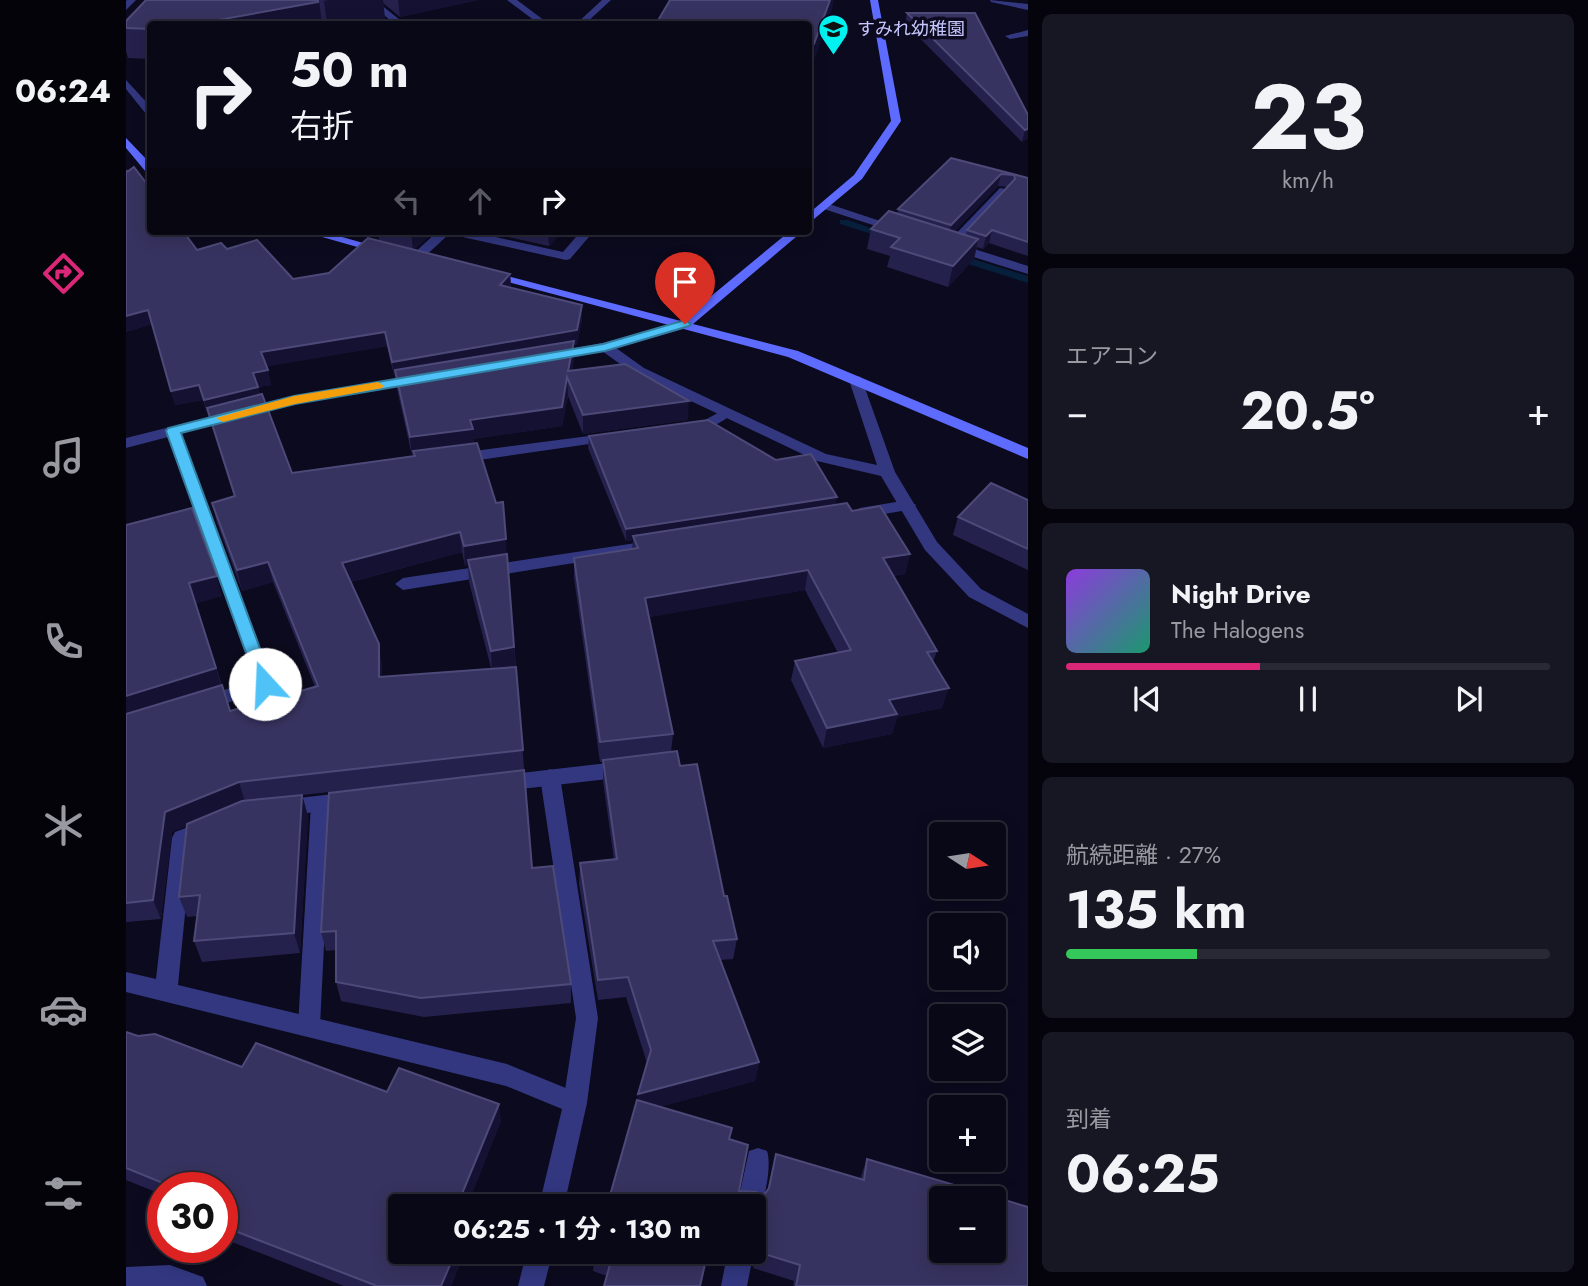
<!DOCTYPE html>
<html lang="ja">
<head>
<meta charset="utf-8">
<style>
	:root { --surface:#090816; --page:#171623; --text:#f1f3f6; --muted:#999aa1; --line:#292935; --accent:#db2777 }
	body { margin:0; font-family:Jost,"Noto Sans JP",sans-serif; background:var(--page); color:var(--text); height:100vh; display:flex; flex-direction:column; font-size:26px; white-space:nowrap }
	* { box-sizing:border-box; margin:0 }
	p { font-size:23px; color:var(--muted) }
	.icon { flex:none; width:38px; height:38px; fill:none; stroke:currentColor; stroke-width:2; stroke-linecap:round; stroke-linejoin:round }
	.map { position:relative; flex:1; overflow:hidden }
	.details { display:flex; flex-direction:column; gap:14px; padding:14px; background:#05040c; width:560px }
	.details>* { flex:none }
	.hud { position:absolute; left:21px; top:21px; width:665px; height:214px; border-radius:7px; box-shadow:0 4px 18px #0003,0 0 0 2px var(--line); background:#090816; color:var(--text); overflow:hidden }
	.needle { width:46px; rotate:102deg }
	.controls { position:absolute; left:803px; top:822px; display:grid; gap:14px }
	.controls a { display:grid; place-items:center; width:77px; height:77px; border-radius:7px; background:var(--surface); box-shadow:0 4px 18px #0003,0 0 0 2px var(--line); font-size:35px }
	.speed { position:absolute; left:21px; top:1172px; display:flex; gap:14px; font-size:35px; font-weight:700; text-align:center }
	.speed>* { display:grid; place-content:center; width:91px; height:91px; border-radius:50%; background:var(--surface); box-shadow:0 4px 18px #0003,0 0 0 2px var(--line); line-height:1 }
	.speed .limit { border:10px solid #d22; background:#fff; color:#111 }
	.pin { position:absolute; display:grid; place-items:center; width:60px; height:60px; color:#fff; margin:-72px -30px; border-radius:50% 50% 50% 0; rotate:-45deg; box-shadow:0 0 7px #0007 }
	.pin .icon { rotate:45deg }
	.me { position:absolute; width:77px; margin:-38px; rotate:340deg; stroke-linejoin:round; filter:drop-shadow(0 0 5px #0008) }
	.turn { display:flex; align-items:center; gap:24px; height:147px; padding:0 28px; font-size:32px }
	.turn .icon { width:91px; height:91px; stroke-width:2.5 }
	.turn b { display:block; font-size:49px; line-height:60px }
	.lanes { display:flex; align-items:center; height:66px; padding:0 28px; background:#0003; justify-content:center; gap:35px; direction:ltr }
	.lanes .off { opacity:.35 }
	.big { font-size:52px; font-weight:700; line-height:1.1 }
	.details .tile { flex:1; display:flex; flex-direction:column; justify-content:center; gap:10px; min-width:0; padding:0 24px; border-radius:10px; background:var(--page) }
	.details .dial { align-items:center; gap:0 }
	.dial b { font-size:91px; line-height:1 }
	.song { display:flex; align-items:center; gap:21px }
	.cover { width:84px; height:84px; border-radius:10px; background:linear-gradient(135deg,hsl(270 70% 55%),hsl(160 70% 35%)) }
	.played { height:7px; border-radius:4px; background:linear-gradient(90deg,var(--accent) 40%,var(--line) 40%) }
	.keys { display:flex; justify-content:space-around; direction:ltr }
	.heat { display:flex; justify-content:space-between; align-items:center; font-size:38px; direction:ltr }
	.charge { height:10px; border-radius:5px; background:linear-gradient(90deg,#34c759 27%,var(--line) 0) }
	.trip { position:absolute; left:262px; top:1194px; width:378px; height:70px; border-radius:7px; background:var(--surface); box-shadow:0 4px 18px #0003,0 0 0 2px var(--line); font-weight:700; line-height:70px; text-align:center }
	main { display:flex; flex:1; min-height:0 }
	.dock { display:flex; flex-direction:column; width:126px; justify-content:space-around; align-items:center; background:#040309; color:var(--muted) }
	.dock .icon { width:49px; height:49px }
	.dock .selected { color:var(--accent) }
	.dock b { font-size:32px; color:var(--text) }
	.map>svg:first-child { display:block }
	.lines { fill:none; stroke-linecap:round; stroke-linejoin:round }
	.stream { fill:#061f3b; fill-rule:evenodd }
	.lane { fill:#323780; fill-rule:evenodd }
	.street { fill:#323780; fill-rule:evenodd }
	.secondary { fill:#5e6bff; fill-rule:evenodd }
	.wall { fill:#25214d; fill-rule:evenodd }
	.shaded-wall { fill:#141132 }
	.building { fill:#373360; stroke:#4d4a79; stroke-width:2; fill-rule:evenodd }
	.route { fill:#4fc3f7; stroke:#337fa1; stroke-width:2 }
	.slow { fill:#f59e0b }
	.labels { text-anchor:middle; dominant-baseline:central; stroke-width:7; stroke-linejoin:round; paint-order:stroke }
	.far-poi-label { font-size:18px; fill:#c7c7ff; stroke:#0c0a1e; text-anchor:start }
</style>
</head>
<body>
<main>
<nav class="dock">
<b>06:24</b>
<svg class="icon selected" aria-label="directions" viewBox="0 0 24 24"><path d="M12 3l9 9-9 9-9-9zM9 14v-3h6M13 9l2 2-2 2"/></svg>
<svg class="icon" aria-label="music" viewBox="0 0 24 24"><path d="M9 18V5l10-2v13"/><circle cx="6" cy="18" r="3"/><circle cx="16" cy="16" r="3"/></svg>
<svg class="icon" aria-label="phone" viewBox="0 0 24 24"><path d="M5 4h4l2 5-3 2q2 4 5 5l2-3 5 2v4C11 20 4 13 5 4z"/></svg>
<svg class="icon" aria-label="climate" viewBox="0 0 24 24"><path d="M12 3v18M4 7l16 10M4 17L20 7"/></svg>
<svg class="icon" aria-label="car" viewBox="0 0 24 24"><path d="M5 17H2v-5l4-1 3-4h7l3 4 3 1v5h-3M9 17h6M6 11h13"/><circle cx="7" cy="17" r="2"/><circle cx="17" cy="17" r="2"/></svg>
<svg class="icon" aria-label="filters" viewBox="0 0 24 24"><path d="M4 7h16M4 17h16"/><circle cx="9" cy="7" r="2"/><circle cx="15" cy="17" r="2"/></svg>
</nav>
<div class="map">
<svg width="902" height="1286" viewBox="0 0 902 1286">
	<rect width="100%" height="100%" fill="#0c0a1e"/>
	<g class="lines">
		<g class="stream">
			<polygon points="714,220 722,220 767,236 762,239 714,224"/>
			<polygon points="823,254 831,254 902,276 902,283 823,258"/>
		</g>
		<g class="lane">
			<polygon points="1,0 10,0 0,10 0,1"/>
			<polygon points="239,0 249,0 279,24 269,24"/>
			<polygon points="381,0 391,0 423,24 413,24"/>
			<polygon points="476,0 485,0 459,24 450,24"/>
			<polygon points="864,0 902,4 902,10 865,2"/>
			<polygon points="902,30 902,36 884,39 879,36"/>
			<polygon points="0,80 24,106 24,115 20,114 0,89"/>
			<polygon points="874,188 884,190 829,249 821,249 821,243"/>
			<polygon points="312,231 343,231 437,252 455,231 468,231 444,259 440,260 323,234 294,261 286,261 286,255"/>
			<path d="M601,408L608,412L606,415C592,424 570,439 555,427L557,424L577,421Z"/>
			<polygon points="486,433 493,437 491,440 333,463 325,458 333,453"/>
			<polygon points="782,500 790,505 788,509 734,518 726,513 734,508"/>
			<polygon points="530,540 538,545 536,549 277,590 269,584 277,578"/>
			<polygon points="424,769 431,772 434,777 472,1018 461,1103 457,1111 449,1114 441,1111 437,1103 450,1018 414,777 417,772"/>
			<polygon points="195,796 202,798 205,804 194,1026 191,1033 183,1036 175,1033 172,1026 185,804 188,798"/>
			<path d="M632,1148L641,1151C646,1164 639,1208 628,1216V1206H611L623,1151Z"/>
			<polygon points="602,1251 628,1251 621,1286 595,1286"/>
			<polygon points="44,1265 77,1277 81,1286 0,1286 0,1267"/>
		</g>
		<g class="street">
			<polygon points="695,204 703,204 778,229 768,232 695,208"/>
			<polygon points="826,242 902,266 902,274 822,249 822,243"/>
			<polygon points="559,320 566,324 564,327 490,348 518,368 700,454 751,465 723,380 730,376 735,377 769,472 811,542 855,589 902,614 902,628 843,597 799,550 755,476 691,461 508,374 476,351 425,360 418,356 420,353 477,343"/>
			<polygon points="294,375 299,376 299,382 168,404 55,433 148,684 145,689 79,710 73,708 70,703 73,698 129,680 42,437 0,448 0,438 168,396"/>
			<polygon points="499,761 506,764 509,769 506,774 499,777 378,791 371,788 368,783 371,778 378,775"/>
			<polygon points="225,792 232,794 235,800 232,806 225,808 155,816 148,814 145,808 148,802 155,800"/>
			<polygon points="81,820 88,822 91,828 88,834 66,843 52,985 381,1064 457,1095 461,1103 438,1206 413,1206 436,1109 380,1086 0,992 0,972 30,979 46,838 49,832"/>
			<polygon points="401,1251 427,1251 418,1286 392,1286"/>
		</g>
		<g class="secondary">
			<polygon points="744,0 752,0 775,121 736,179 682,224 682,214 728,175 765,121"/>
			<polygon points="0,138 24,163 24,173 20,172 0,148"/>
			<polygon points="175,231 195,231 262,250 256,254"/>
			<polygon points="664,231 677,231 567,324 672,351 902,448 902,459 662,357 356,275 362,271 555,321"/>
		</g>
	</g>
	<g class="wall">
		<polygon points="20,0 352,0 274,17 257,3 259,19 233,24 24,24 24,59 2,58 0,51 0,21"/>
		<polygon points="544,0 707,0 706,8 685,68 682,67 682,24"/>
		<polygon points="781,13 901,113 902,112 902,138 896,142 779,23"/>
		<path d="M825,158L902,178V256L863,243L857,249L851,247L848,259L822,287L761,267L764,256L741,249L745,229L771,214L772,209ZM872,186L882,187L841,230L840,235L828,232Z"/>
		<path d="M0,170L71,250L101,249L167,279L203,273L253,241L252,231H309L288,249L384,274L385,288L456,319L451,345H448V359L446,371L562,420L457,434L442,396L436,426L347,439L381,554L406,868L445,984V1003L298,1017L215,1001L210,982V950L200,951L195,932L377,773L176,795L182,816L174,953L76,962L68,941L71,916L61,917L53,897L60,826L46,832L35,919L0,922V525L96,596L70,603L104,711L189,687L147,582L116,591L91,523L86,503L108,497L82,415L77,400L49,405L26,324L0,332ZM261,346L268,376H269L271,389L286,456L166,473L134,395L132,387L145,385L141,366ZM336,552L339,566L342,565L343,582L365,668L256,677V664L225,582Z"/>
		<polygon points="355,231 437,231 423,246"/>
		<polygon points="463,436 650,460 709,505 726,511 784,554 779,574 767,576 811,651 807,662 816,708 771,717 766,734 697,748 665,680 669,661 712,653 679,590 523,617 547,734 545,752 554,766 598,896 611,939 607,959 594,960 633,1062 629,1081 533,1107 603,1139 613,1191 633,1202 641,1191 650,1154 734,1179 741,1159 902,1286 667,1286 668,1281 627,1268 631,1252 628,1249 628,1206 512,1101 521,1063 500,997 472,1000 453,884 454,863 488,860 477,781 477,762 474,762 448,578 448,558 506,549 507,540 500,541 462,448"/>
		<polygon points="902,500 902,570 827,535 832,517"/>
		<polygon points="0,1032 12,1036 116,1067 261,1092 375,1121 341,1206 275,1206 275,1251 339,1251 325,1286 218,1286 96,1238 96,1188 37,1188 37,1195 0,1180"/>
		<polygon points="469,1251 601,1251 598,1259 581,1254 481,1276 467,1271"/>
	</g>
	<g class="shaded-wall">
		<polygon points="193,0 196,24 70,24"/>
		<polygon points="202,0 257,0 259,19 233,24 201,24 198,1"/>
		<polygon points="272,0 352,0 274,17"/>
		<polygon points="704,0 707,0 706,8 685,68 688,44"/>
		<polygon points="902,129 902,138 896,142 899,130"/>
		<polygon points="875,174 872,186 822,238 825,225"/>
		<polygon points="866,230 863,243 857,249 860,236"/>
		<polygon points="285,231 309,231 287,251"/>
		<polygon points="422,231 437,231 423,246"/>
		<polygon points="852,239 848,259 822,287 827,266"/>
		<polygon points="384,274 385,288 374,285"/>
		<polygon points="456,305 456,319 451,345 448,345 448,359 444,383 442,371 269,370 269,376 268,376 266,362"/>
		<polygon points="22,310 26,324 0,332 0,316"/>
		<polygon points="259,332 261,346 138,367 135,352"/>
		<polygon points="142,370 145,385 132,387 135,401 82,415 78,400 127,373"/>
		<polygon points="441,377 442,396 436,426 347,439 348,448 286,456 284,437"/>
		<polygon points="73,385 77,400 49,405 45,391"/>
		<polygon points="563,401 562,420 457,434 457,415"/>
		<polygon points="711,497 709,509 507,536 507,540 500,541 500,529"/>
		<polygon points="334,532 336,552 220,583 216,563"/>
		<polygon points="380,539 381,559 342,560 342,565 339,566 338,546"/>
		<polygon points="784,554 779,574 752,578 757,558"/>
		<polygon points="142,562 147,582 116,591 111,570"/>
		<polygon points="682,570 679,590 518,618 519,598"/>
		<polygon points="91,576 96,596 69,604 63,583"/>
		<polygon points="253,644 256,664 256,697 253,677"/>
		<polygon points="388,647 390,669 366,672 365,651"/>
		<polygon points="90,668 96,688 0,718 0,696"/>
		<polygon points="823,688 816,708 771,717 766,734 697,748 701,728 763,700"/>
		<polygon points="113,782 119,802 46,832 35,919 27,900 39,812"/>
		<polygon points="176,795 182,816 174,953 168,933"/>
		<polygon points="633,1062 629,1081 511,1113 512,1094"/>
		<polygon points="373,1104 375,1121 341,1206 331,1206"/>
		<polygon points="330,1251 339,1251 325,1286 315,1286"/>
	</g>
	<g class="building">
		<polygon points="20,0 192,0 192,2 70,24 24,24 24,29 0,28 0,21"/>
		<polygon points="544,0 704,0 688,44 682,43 682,24 530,24"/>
		<polygon points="781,13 849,13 902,115 902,129 899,130"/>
		<polygon points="825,158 902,178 902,242 866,230 860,236 841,230 889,179 888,175 875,174 825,225 772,209"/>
		<polygon points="8,167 24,188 24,231 57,231 71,250 95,243 101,249 131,240 167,279 203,273 242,238 384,274 374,285 456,305 451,330 266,362 259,332 135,352 142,370 127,373 132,387 78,400 73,385 45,391 22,310 0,316 0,170 1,172"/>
		<polygon points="763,211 852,239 827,266 765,247 774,238 745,229"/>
		<polygon points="448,341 442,371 499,364 563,401 457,415 441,377 436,407 344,420 347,429 284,437 269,370"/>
		<polygon points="136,394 166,473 289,456 287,451 351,443 370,503 377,502 380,539 338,546 334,532 216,563 253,644 253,677 390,667 397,750 113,782 39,812 27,900 0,903 0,714 96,685 104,711 192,686 142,562 111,570 86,503 109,496 81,408"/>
		<polygon points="582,420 650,460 685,454 711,497 500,529 463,436"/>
		<polygon points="865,483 902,500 902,549 832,517"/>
		<polygon points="721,503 726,511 754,506 784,554 757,558 811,651 801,652 823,688 763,700 771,714 701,728 669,661 725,650 682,570 519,598 547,734 474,742 448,558 512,548 507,536"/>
		<polygon points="66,508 91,576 63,583 90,668 0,696 0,525"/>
		<polygon points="381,554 388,647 365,651 342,560"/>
		<polygon points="551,751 554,766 571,764 598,896 601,896 611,939 587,941 633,1062 512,1094 525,1050 502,977 472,980 454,863 491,859 477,760"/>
		<polygon points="398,770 406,868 427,866 445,984 295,998 210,982 210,931 195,932 203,793"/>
		<polygon points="176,795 168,933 68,941 74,895 53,897 61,824 116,801"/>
		<polygon points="0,1032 12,1036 29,1034 116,1067 130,1043 261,1092 273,1068 373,1104 331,1206 275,1206 275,1251 330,1251 315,1286 251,1286 96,1226 96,1188 49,1188 0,1168"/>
		<path d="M511,1100L606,1128L603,1139L622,1145L613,1191L630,1192L633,1202L643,1188L650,1154L738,1180L741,1159L902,1207V1286H670L674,1265L632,1252L635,1235L633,1232H628V1206H481ZM816,1199H868V1251H816Z"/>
		<polygon points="469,1251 582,1251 574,1286 478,1286 485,1261 468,1255"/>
	</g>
	<polygon class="route" points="559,320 565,324 563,326 479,351 169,404 55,433 147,684 139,691 133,689 40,431 42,428 168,396 477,344"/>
	<polygon class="slow" points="252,382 258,386 256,388 169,404 97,422 90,418 168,396"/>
	<defs>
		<symbol id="school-pin" viewBox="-11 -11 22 30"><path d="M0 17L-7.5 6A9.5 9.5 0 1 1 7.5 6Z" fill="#00f2f0" stroke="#0c0a1e"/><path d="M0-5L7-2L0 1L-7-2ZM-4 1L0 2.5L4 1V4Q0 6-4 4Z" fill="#111"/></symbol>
	</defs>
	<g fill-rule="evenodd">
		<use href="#school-pin" x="690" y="12" width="35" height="47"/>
	</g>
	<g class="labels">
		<g class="far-poi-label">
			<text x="731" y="29">すみれ幼稚園</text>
		</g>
	</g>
</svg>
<div class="controls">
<a><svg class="needle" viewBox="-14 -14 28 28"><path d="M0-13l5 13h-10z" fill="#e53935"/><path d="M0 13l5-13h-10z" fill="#999aa1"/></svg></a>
<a><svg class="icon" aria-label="sound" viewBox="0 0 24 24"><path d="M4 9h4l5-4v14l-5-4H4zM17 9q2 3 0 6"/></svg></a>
<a><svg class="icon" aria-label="layers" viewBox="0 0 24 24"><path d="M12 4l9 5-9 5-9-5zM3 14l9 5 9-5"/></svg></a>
<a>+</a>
<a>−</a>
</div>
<div class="speed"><div class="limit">30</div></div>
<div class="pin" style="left:559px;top:324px;background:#d93025"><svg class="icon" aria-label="arrive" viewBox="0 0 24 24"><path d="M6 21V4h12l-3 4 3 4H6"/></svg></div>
<svg class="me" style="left:139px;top:684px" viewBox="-20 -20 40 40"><circle r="19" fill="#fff"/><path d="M0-13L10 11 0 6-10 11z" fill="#4fc3f7"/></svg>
<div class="trip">06:25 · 1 分 · 130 m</div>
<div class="hud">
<div class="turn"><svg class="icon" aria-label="right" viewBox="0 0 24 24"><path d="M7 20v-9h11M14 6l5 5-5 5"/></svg><div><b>50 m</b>右折</div></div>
<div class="lanes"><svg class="icon off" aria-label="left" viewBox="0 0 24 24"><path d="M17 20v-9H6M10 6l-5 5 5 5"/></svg><svg class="icon off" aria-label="ahead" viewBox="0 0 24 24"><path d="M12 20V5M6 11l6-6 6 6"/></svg><svg class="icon" aria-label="right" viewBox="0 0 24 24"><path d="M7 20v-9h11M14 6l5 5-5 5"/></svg></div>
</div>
</div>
<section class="details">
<div class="tile dial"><b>23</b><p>km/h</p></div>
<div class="tile"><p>エアコン</p>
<div class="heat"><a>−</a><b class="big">20.5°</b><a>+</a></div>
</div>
<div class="tile">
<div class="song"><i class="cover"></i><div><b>Night Drive</b><p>The Halogens</p></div></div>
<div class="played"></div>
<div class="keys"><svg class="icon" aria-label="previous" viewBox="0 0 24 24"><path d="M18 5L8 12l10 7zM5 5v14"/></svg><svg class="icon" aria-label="pause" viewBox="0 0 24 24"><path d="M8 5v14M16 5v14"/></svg><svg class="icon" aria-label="next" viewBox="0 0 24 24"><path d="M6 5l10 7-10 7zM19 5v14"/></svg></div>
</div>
<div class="tile"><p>航続距離 · 27%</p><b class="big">135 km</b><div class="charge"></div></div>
<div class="tile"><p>到着</p><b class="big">06:25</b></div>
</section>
</main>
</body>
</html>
